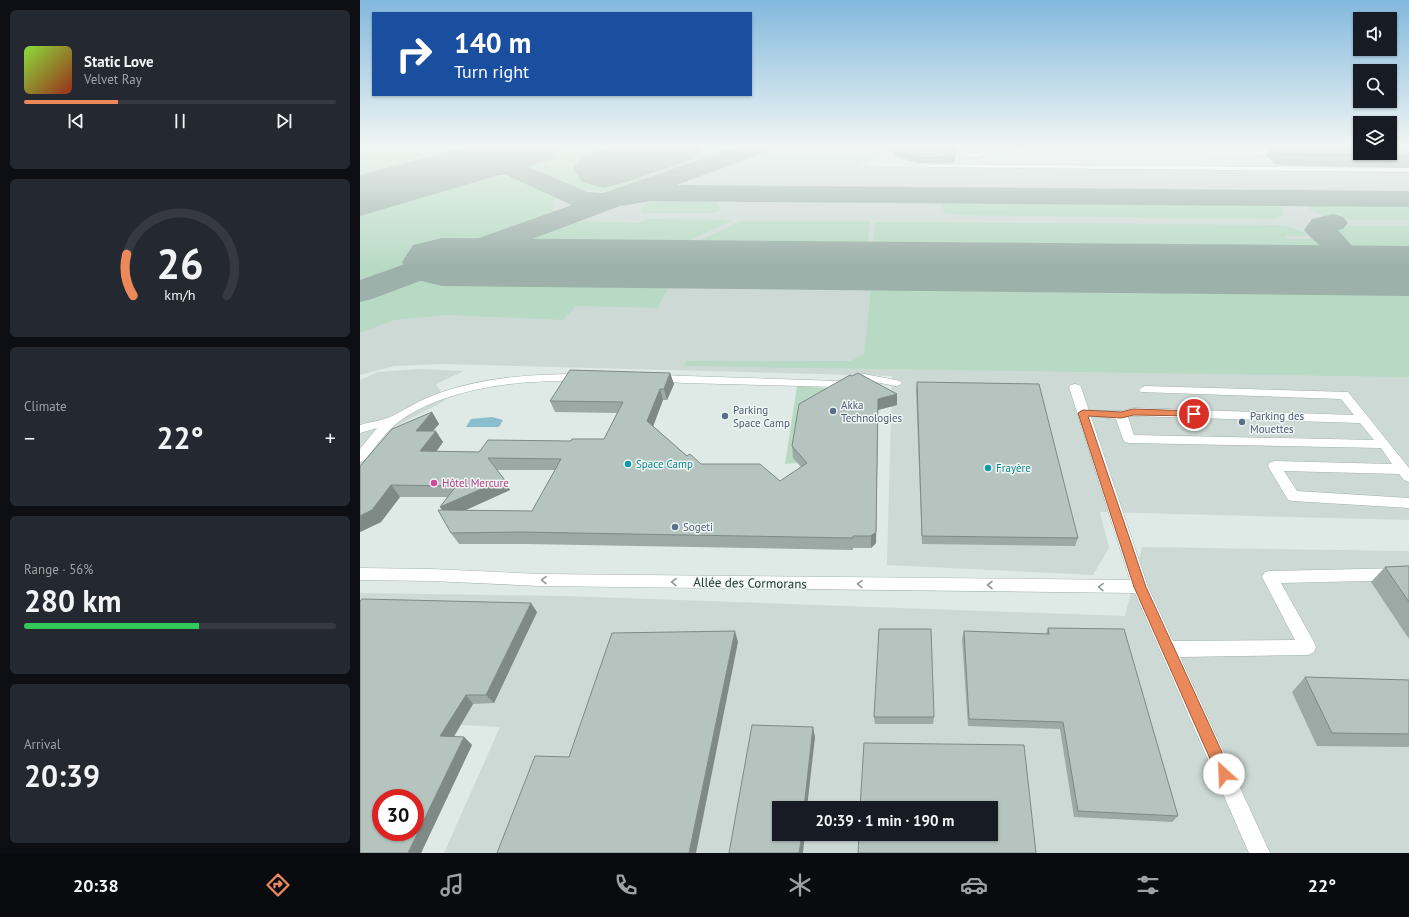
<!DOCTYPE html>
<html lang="en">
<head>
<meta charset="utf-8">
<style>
	:root { --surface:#171b24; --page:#242831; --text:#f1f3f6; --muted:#9ea1a6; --line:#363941; --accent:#eb895b }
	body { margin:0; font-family:"PT Sans",sans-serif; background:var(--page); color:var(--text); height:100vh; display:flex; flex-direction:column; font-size:15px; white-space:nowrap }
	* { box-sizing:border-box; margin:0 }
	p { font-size:13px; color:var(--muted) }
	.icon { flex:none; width:22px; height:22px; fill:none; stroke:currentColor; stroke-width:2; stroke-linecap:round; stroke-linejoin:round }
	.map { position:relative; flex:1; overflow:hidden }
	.side { display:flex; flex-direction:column; gap:10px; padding:10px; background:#0d0f14; width:360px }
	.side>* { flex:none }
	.top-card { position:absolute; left:12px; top:12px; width:380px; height:84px; border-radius:0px; box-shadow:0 1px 3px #0004; background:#1a4fa0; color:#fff; overflow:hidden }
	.fabs { position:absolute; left:993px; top:12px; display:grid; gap:8px }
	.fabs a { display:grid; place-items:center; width:44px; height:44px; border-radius:0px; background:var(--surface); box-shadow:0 1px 3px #0004; font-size:20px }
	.speed { position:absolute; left:12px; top:789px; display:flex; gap:8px; font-size:20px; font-weight:700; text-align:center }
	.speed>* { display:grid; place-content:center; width:52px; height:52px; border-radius:50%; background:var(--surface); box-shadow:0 1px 3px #0004; line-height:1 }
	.speed .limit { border:6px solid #d22; background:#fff; color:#111 }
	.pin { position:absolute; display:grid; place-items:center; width:34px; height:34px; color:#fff; margin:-17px; border:2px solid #fff; border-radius:50%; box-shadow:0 1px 4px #0007 }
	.me { position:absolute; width:44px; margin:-22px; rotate:335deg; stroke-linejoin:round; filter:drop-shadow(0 0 3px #0008) }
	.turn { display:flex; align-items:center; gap:14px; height:84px; padding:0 16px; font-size:18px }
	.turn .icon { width:52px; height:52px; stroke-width:2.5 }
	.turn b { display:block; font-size:28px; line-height:34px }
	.big { font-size:30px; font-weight:600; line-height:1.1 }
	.side .card { flex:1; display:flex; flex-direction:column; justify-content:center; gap:6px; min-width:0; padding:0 14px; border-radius:6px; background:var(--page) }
	.side .dial { align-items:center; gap:0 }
	.dial svg { height:104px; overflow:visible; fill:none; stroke:var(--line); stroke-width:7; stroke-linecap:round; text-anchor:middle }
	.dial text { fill:var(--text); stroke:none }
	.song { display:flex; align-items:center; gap:12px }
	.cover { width:48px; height:48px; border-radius:6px; background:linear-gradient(135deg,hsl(90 70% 55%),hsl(10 70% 35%)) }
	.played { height:4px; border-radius:2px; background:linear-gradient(90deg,var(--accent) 30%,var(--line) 30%) }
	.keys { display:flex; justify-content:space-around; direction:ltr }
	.heat { display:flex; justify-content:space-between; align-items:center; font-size:22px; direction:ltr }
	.charge { height:6px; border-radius:3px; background:linear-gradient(90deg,#34c759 56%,var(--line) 0) }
	.trip { position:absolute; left:412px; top:801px; width:226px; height:40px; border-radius:0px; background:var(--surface); box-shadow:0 1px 3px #0004; font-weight:600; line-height:40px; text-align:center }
	.tab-bar { display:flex; height:64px; justify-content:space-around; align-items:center; background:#090b0e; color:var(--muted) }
	.tab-bar .icon { width:28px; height:28px }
	.tab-bar .selected { color:var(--accent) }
	.tab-bar b { font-size:18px; color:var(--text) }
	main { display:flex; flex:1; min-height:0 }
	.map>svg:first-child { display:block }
	.built { fill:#cdd9d5; fill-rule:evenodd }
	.green { fill:#b8dac4 }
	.water { fill:#89becd }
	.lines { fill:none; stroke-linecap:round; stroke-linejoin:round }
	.taxiway { fill:#9db0aa; fill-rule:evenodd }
	.runway { fill:#9db0aa; fill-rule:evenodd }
	.minor-casing { stroke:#a2b1ad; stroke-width:1 }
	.minor { fill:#fff; fill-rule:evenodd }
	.wall { fill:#9ca9a4; fill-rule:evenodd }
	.shaded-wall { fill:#7f8986 }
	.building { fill:#b5c4bf; stroke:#7f8986; fill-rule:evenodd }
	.oneway { stroke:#909c9a }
	.route { fill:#eb895b; stroke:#99593b }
	.service-dot { fill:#5c6f8a; stroke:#eff6f3; stroke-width:1.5 }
	.culture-dot { fill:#0f9aa8; stroke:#eff6f3; stroke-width:1.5 }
	.hotel-dot { fill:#d1479c; stroke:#eff6f3; stroke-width:1.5 }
	.labels { text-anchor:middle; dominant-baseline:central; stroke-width:3; stroke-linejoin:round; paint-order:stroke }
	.service-label { font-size:11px; fill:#4e5e75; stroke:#eff6f3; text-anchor:start }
	.culture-label { font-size:11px; fill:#0d838f; stroke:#eff6f3; text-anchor:start }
	.hotel-label { font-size:11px; fill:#b23c85; stroke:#eff6f3; text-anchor:start }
	.near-street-label { font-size:13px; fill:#213934; stroke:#eff6f3 }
</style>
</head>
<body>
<main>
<section class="side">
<div class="card">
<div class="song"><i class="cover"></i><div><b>Static Love</b><p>Velvet Ray</p></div></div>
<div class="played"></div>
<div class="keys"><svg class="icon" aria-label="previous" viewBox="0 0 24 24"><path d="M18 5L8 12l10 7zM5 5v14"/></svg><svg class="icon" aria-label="pause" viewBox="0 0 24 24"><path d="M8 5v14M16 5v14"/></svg><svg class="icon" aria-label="next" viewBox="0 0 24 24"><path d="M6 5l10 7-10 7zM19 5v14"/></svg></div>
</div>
<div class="card dial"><svg viewBox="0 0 100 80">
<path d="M14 69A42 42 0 1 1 86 69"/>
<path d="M14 69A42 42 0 0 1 9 37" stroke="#eb895b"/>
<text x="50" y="56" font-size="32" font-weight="700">26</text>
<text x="50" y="72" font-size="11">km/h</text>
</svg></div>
<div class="card"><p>Climate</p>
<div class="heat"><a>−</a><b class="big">22°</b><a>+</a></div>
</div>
<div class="card"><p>Range · 56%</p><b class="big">280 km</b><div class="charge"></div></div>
<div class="card"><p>Arrival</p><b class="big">20:39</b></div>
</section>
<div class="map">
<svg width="1049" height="853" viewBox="0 0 1049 853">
	<rect width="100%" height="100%" fill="#dfeae6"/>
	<g class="built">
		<polygon points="0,147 384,147 259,192 311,200 968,206 1049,206 1049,520 740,512 749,548 733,575 527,565 532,376 82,364 34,366 0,375"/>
		<polygon points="414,147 540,147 498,166 522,167 1049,171 1049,200 519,196 520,188 310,186"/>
		<polygon points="59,369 104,371 76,384 86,400 31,429 0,465 0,380 18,372"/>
		<path d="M782,547L1049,551V853H84L140,727L0,720V593L206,596L765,616ZM419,808H631V834H419Z"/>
	</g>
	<g class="green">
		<polygon points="0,147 131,147 0,183"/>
		<polygon points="209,147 382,147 267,188 241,191 217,190 173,170 172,163 179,157 190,152"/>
		<polygon points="128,175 151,177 195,198 193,210 178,220 0,284 0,209 100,180"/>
		<polygon points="308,197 350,197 355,200 361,210 353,213 282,213 281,209 288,203"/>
		<polygon points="591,199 898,202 912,204 922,209 924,215 914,219 596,215 585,213 581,207 583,202"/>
		<polygon points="960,201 1049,202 1049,220 980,220 963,216 950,210 949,205"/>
		<polygon points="289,219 373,220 314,248 187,247 176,245 171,241 175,237 174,235 214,221 277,223"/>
		<polygon points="381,221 510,221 507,251 323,248"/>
		<path d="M515,222L918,225C930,227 939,228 948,236H925L928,239H952L963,250L958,253L951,255L513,251Z"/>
		<path d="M988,226H1049V258C1031,258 1010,259 994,249C987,244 981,238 975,232L978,228Z"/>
		<polygon points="73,276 307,278 311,282 298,308 216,306 203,320 88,315 34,320 0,333 0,300 56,280"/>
		<polygon points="512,279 1049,285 1049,377 323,366 326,361 491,361 504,354"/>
		<polygon points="437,386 467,388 490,386 433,458 438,463 425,464"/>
	</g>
	<polygon class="water" points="132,417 143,420 139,427 106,427 111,419"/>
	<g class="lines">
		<g class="taxiway">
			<path d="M376,147H409L405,152L317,185L1049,191V207L291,201L260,206L12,299L0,302V280L212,205L146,175L116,174L71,183L62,180L58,175L62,170C93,162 128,155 160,163L220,189L227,192L243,193Z"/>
			<path d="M973,214L983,217L988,223L983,229L978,230L992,246L997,258L984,272L948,280L936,277L932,270L936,263L962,257L965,255C963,245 950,239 944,230L952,219Z"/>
		</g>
		<g class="runway">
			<polygon points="106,147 201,147 193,159 0,216 0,175"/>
			<polygon points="251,147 341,147 333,159 266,182 244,188 222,182 213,169 222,156"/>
			<polygon points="82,238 1049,246 1049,296 82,286 53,279 42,262 53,245"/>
		</g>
		<defs>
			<g id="minor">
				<path d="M608,147H615L606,153C609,153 613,154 616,154C629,151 635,142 650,149L924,150L927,152L924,154L649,153L638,148L616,158L601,155L600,151Z"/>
				<polygon points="570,164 1049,168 1049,172 568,167 568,165"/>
				<path d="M222,374L227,377L226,379C210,383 191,380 174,382C131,384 70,396 36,424C24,434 14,449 4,461L0,462V449L17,428L0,433V425C9,422 21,421 30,417C45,410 58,401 74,395C121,377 172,374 222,374Z"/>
				<polygon points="504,374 536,380 540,381 542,383 540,385 536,386 504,380 478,387 324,383 296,381 291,378 296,375 478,381"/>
				<polygon points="715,384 719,385 721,387 788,587 813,641 935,640 902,577 905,572 910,571 1049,568 1049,580 921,583 954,642 956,647 954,652 948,655 820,657 910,853 889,853 775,593 180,586 72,581 0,580 0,568 72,569 180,574 770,580 709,387 711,385"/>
				<path d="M785,386L988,392L1049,468V482L1044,480L1039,474L924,471L937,491L1049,498V508L933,501L928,500L908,466L909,463L914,461L1032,464L1021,448L769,443L765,442L763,439L756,419L741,417L739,414L741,411H761L773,408L994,415L981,399L781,392L779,390L781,388ZM773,416L1000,423L1014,440L774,435L768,417Z"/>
			</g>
		</defs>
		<use href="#minor" class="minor-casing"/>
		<use href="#minor" class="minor"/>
	</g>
	<g class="wall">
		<polygon points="896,147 1049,147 1049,168 917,165 906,156 909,149 898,149"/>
		<polygon points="534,151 595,157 595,163 558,163 533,156"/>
		<path d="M310,373L314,384L307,400H303L293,426L327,456L341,464L420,481L441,467L433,458L432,446L439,404L537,405L518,410L516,543L511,548H493V550L167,544H99L91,533L83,510L80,507L88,497H40L21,522L0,532L72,412L79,424L73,431L83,442L77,451L119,452L211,441L244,439L257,413L195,412L190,401ZM137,470H195L172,511L106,510L150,490L144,479Z"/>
		<polygon points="557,382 718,538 715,546 562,544 556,390"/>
		<polygon points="1049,566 1049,639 1011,582 1025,567"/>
		<polygon points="0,601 177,612 134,703 113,704 94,737 104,737 112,745 61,853"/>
		<polygon points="688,628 818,816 812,822 714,817 700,729 608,726 602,639 604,631 686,634"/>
		<polygon points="945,677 1049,680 1049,747 957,746 932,692"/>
		<polygon points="514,717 574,717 573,724 515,724"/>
	</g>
	<g class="shaded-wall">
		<polygon points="310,373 314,384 307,400 304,389"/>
		<polygon points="300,389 303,400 291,432 287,421"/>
		<polygon points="537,394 537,405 518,410 516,543 511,548 511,536 518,399"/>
		<polygon points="72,412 79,424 63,442 56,431"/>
		<polygon points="76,431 83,442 68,462 60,451"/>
		<polygon points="144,479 150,490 88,518 80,507"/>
		<polygon points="31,485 40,497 21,522 0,532 0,516"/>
		<polygon points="171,603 177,612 134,703 126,695"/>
		<polygon points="375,631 378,642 336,853 329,853"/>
		<polygon points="106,695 113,704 89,744 80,736"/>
		<polygon points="453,727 455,737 447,808 444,808"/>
		<polygon points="104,737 112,745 61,853 48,853"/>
		<polygon points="442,834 445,834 443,853 439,853"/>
	</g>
	<g class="building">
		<polygon points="543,147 594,147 595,157 559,158 534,151"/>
		<polygon points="912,147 1000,147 1000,153 1030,153 1030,147 1049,147 1049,156 922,154"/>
		<polygon points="210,370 310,373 304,389 300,389 287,421 327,456 330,454 341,464 400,464 420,481 447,463 432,446 439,404 490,375 492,376 498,373 537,394 518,399 516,532 511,536 493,536 493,538 160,532 91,533 78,510 172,511 201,459 128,458 144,479 80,507 96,486 31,485 12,510 0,516 0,466 32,429 72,412 56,431 76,431 60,451 119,452 128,440 211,441 212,439 244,439 263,402 190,401"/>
		<polygon points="557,382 679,384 718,538 562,536"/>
		<polygon points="1049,566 1049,602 1025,567"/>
		<path d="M2,599L171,603L126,695H106L80,736L104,737L48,853H0V601ZM21,798H55V832H21Z"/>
		<polygon points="688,628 764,629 818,816 718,811 703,722 609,719 604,631 689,634"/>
		<polygon points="519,629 571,629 574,717 514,717"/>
		<polygon points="375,631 329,853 137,853 175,756 209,757 252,633"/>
		<polygon points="945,677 1049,680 1049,734 972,733"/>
		<polygon points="392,725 453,727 444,808 419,808 419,834 442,834 439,853 369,853"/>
		<polygon points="504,743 664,745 676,853 498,853 499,834 631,834 631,808 500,808"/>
	</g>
	<defs><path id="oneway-chevron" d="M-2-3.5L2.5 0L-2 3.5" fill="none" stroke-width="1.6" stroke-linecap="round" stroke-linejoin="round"/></defs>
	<g class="oneway">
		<use href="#oneway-chevron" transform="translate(184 580) rotate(-179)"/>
		<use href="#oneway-chevron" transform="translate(314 582) rotate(-179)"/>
		<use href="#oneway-chevron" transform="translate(500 584) rotate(-179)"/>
		<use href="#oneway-chevron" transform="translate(630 585) rotate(-180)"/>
		<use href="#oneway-chevron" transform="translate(741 587) rotate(-179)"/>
	</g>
	<linearGradient id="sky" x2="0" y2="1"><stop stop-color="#82b8dd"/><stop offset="0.55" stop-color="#f1f6f4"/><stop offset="1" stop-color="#f1f6f4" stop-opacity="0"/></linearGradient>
	<rect width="1049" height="266" fill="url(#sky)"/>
	<polygon class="route" points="773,409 834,411 839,414 834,416 774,415 761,418 728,416 786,587 872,774 870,779 864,781 859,779 774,587 718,413 723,410 761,412"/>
	<g class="service-dot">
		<circle cx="473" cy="411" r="4"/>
		<circle cx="365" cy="416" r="4"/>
		<circle cx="882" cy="422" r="4"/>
		<circle cx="315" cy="527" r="4"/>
	</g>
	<g class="culture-dot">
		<circle cx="268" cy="464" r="4"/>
		<circle cx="628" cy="468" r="4"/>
	</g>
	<circle class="hotel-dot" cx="74" cy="483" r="4"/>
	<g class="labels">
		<g class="service-label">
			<text x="481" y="405">Akka<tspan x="481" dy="13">Technologies</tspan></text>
			<text x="373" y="410">Parking<tspan x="373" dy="13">Space Camp</tspan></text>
			<text x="890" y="416">Parking des<tspan x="890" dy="13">Mouettes</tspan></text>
			<text x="323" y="527">Sogeti</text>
		</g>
		<g class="culture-label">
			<text x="276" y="464">Space Camp</text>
			<text x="636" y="468">Frayère</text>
		</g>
		<g class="hotel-label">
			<text x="82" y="483">Hôtel Mercure</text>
		</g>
		<g class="near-street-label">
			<text transform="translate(390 583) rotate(1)">Allée des Cormorans</text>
		</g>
	</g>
</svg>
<div class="fabs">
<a><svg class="icon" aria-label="sound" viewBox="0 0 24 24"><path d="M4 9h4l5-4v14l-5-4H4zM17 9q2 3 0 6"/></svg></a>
<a><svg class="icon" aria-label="search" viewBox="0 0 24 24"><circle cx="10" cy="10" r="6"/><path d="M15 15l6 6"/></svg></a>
<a><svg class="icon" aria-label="layers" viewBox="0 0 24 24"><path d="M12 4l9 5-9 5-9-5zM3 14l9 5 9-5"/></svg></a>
</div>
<div class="speed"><div class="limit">30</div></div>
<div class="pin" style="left:834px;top:414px;background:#d93025"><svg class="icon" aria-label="arrive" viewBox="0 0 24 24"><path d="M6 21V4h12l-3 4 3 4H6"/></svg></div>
<svg class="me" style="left:864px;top:774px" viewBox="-20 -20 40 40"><circle r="19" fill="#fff"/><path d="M0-13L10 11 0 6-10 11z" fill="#eb895b"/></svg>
<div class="trip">20:39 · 1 min · 190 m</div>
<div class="top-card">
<div class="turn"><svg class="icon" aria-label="right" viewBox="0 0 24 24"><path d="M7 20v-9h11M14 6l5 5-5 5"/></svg><div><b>140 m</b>Turn right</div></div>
</div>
</div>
</main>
<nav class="tab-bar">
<b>20:38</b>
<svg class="icon selected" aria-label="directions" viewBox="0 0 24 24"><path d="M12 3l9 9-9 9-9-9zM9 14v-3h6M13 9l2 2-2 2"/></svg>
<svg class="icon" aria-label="music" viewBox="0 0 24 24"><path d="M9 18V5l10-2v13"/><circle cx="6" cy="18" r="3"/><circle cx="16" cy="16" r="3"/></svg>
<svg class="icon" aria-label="phone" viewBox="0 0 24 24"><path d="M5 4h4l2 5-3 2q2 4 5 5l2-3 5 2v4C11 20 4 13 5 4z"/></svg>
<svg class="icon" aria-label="climate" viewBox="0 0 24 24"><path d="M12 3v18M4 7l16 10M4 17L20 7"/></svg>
<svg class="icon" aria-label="car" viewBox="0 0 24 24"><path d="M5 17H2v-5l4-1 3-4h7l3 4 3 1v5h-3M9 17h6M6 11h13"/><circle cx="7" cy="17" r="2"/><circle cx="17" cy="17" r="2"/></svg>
<svg class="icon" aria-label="filters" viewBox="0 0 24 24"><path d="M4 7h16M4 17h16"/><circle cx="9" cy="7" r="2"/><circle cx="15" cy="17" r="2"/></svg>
<b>22°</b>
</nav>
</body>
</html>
